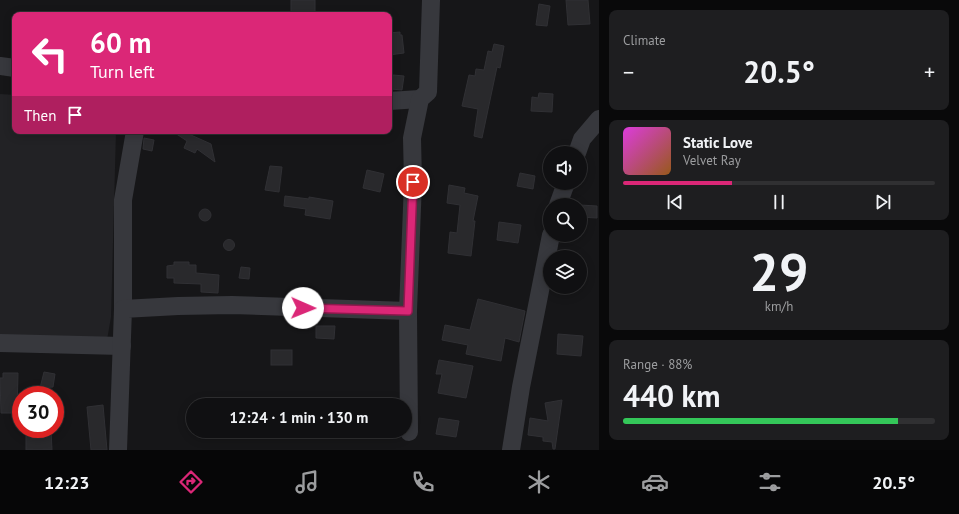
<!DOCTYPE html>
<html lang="en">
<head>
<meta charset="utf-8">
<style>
	:root { --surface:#101012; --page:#1e1e20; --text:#f1f3f6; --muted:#9c9d9f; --line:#303032; --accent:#db2777 }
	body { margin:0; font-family:"PT Sans",sans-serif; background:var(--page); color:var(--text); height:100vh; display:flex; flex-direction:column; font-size:15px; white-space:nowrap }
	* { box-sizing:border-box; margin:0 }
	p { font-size:13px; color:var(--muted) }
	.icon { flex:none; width:22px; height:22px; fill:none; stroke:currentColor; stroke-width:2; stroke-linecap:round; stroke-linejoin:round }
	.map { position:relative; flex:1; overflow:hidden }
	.details { display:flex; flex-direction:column; gap:10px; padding:10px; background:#09090a; width:360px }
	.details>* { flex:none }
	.hud { position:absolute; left:12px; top:12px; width:380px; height:122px; border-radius:8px; box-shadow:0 2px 10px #0003,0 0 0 1px var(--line); background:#db2777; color:#fff; overflow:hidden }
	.tools { position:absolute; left:543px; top:146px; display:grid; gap:8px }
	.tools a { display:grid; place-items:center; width:44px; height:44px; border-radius:50%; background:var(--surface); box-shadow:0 2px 10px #0003,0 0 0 1px var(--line); font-size:20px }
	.speed { position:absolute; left:12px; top:386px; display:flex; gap:8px; font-size:20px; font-weight:700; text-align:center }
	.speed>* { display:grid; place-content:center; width:52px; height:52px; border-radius:50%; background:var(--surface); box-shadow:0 2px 10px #0003,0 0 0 1px var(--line); line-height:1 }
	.speed .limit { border:6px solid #d22; background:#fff; color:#111 }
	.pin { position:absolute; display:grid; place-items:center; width:34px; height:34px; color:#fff; margin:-17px; border:2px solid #fff; border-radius:50%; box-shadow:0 1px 4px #0007 }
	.me { position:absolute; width:44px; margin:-22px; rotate:91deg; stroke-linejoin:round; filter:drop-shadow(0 0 3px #0008) }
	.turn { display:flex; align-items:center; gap:14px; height:84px; padding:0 12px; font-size:18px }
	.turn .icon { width:52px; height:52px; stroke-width:2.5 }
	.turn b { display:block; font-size:28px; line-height:34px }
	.then { display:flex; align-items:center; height:38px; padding:0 12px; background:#0003; gap:8px; font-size:15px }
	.big { font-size:30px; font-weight:600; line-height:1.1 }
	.details .tile { flex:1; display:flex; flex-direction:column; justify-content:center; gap:6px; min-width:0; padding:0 14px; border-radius:8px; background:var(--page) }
	.details .dial { align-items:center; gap:0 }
	.dial b { font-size:52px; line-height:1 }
	.song { display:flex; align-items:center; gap:12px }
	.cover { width:48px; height:48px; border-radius:6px; background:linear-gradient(135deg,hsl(300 70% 55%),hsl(30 70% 35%)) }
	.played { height:4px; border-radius:2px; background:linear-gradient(90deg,var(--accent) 35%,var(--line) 35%) }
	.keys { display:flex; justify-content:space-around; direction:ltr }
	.heat { display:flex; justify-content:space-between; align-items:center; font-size:22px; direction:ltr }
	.charge { height:6px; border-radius:3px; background:linear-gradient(90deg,#34c759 88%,var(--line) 0) }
	.trip { position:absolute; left:186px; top:398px; width:226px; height:40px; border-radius:20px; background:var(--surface); box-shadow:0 2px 10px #0003,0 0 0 1px var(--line); font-weight:600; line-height:40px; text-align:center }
	.tab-bar { display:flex; height:64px; justify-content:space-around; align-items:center; background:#060607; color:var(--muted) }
	.tab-bar .icon { width:28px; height:28px }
	.tab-bar .active { color:var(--accent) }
	.tab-bar b { font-size:18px; color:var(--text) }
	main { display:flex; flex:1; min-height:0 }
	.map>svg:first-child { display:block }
	.built { fill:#222225 }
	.building { fill:#29292c; stroke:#303034 }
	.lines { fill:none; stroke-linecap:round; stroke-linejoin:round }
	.minor { stroke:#37383d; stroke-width:18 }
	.route-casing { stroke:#8e194d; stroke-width:10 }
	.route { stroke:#db2777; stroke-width:7 }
</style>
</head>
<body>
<main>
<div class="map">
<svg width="599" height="450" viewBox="0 0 599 450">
	<rect width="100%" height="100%" fill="#161618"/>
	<polygon class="built" points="0,94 15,95 15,131 116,131 111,317 107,340 0,339"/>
	<g class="building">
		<rect x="291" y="0" width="24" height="15"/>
		<polygon points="566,0 588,0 590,24 568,25"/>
		<polygon points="539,4 550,6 547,26 536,25"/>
		<polygon points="400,32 400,35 402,35 404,53 389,55 389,33"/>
		<polygon points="494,44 504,46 500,68 497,67 482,138 474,136 478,109 462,106 469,75 475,76 476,69 484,70 488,51 492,52"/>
		<polygon points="393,75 404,76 402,90 391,89"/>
		<polygon points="539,93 553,94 552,112 531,111 532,97 538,98"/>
		<polygon points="177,131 182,131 211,144 215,162 197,149 195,153 184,148 187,141 175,133"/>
		<polygon points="144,138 154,140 152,151 143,149"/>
		<polygon points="270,166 282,167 279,192 265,190"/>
		<polygon points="367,170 384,174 380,192 363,188"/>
		<polygon points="520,173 535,176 533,189 517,186"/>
		<polygon points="449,185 465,188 464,193 478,196 473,221 475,221 471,256 448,253 450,232 457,233 460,205 447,203"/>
		<polygon points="285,196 309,199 309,197 333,201 330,219 305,215 306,209 284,206"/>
		<polygon points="580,205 597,206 597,218 580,217"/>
		<circle cx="205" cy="215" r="6"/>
		<polygon points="499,222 521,225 518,243 497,240"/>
		<circle cx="229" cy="245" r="5.5"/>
		<polygon points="174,262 189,262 189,265 196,265 196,273 219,275 218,293 201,292 201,284 174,283 174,278 167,278 167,266 174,265"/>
		<polygon points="241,267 250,268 249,279 239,278"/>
		<polygon points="478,299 525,311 519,342 505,338 501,361 466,354 468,345 442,340 445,325 470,330"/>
		<polygon points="316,326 335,326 334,339 316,338"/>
		<polygon points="558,334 583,336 581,356 557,354"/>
		<rect x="271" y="350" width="21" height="15"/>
		<polygon points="439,360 473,366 466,398 438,393 442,374 436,374"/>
		<polygon points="44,372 55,374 53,387 40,388"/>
		<polygon points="3,373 18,373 17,413 1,413 0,378 3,378"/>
		<polygon points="562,400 555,449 553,449 552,442 543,441 543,437 528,435 530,418 548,421 545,403"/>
		<polygon points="103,405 107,450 91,450 87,407"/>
		<polygon points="439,418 459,421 456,437 436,434"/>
		<polygon points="26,429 51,429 52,450 26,450"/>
	</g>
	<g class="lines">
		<g class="minor">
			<polyline points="0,66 15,68"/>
			<polyline points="389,101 420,99"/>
			<polyline points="577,153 582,139 599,119"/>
			<polyline points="558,205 566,183"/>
			<polyline points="123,309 123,200 135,131"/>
			<polyline points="408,311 409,432"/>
			<polyline points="0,343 122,346"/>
			<polyline points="118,450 123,309 178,306 232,305 408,311 413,182 412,138 420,99 428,92 431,0"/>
			<polyline points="511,450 521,387 551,235"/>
		</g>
	</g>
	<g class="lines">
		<defs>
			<polyline id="route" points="303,308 408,311 413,182"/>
		</defs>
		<use href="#route" class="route-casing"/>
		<use href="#route" class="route"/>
	</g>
</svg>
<div class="tools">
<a><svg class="icon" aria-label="sound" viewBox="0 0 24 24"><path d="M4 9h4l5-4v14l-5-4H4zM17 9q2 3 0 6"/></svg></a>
<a><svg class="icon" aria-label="search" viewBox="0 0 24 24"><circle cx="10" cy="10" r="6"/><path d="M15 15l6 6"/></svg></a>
<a><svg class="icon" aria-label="layers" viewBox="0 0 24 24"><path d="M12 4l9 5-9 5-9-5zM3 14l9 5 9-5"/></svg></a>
</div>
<div class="speed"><div class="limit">30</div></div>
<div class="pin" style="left:413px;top:182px;background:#d93025"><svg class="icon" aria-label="arrive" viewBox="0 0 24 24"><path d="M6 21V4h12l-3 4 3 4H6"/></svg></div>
<svg class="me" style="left:303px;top:308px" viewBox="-20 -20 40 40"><circle r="19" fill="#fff"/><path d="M0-13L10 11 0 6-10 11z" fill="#db2777"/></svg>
<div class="trip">12:24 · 1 min · 130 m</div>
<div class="hud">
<div class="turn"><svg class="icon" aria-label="left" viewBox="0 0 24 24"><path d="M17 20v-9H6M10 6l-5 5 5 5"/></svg><div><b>60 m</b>Turn left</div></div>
<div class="then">Then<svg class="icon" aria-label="arrive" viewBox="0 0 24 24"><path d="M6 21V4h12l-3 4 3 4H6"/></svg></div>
</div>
</div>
<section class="details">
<div class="tile"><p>Climate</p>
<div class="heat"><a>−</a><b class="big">20.5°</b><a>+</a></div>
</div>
<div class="tile">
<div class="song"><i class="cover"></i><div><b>Static Love</b><p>Velvet Ray</p></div></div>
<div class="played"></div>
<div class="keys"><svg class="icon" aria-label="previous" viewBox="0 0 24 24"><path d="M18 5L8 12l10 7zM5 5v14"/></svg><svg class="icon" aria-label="pause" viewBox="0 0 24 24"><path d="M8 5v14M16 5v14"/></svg><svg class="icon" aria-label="next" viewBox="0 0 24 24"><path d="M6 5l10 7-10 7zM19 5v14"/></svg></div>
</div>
<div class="tile dial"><b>29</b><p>km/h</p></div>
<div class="tile"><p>Range · 88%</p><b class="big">440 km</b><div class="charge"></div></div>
</section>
</main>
<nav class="tab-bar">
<b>12:23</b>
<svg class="icon active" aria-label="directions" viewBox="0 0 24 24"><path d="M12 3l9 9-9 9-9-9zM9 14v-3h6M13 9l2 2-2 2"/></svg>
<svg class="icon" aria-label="music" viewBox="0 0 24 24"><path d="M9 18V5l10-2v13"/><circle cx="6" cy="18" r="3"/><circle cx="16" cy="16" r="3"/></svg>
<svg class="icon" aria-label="phone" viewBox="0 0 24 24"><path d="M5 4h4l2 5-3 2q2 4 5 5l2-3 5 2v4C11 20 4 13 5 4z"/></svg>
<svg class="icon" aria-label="climate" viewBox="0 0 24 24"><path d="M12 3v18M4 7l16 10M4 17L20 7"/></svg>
<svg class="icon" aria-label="car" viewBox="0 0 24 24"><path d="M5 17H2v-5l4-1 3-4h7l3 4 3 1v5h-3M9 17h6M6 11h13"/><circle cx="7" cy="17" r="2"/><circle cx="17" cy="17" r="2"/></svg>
<svg class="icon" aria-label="filters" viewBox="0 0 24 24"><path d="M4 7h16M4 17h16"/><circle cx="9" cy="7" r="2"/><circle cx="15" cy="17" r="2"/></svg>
<b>20.5°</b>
</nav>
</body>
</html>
